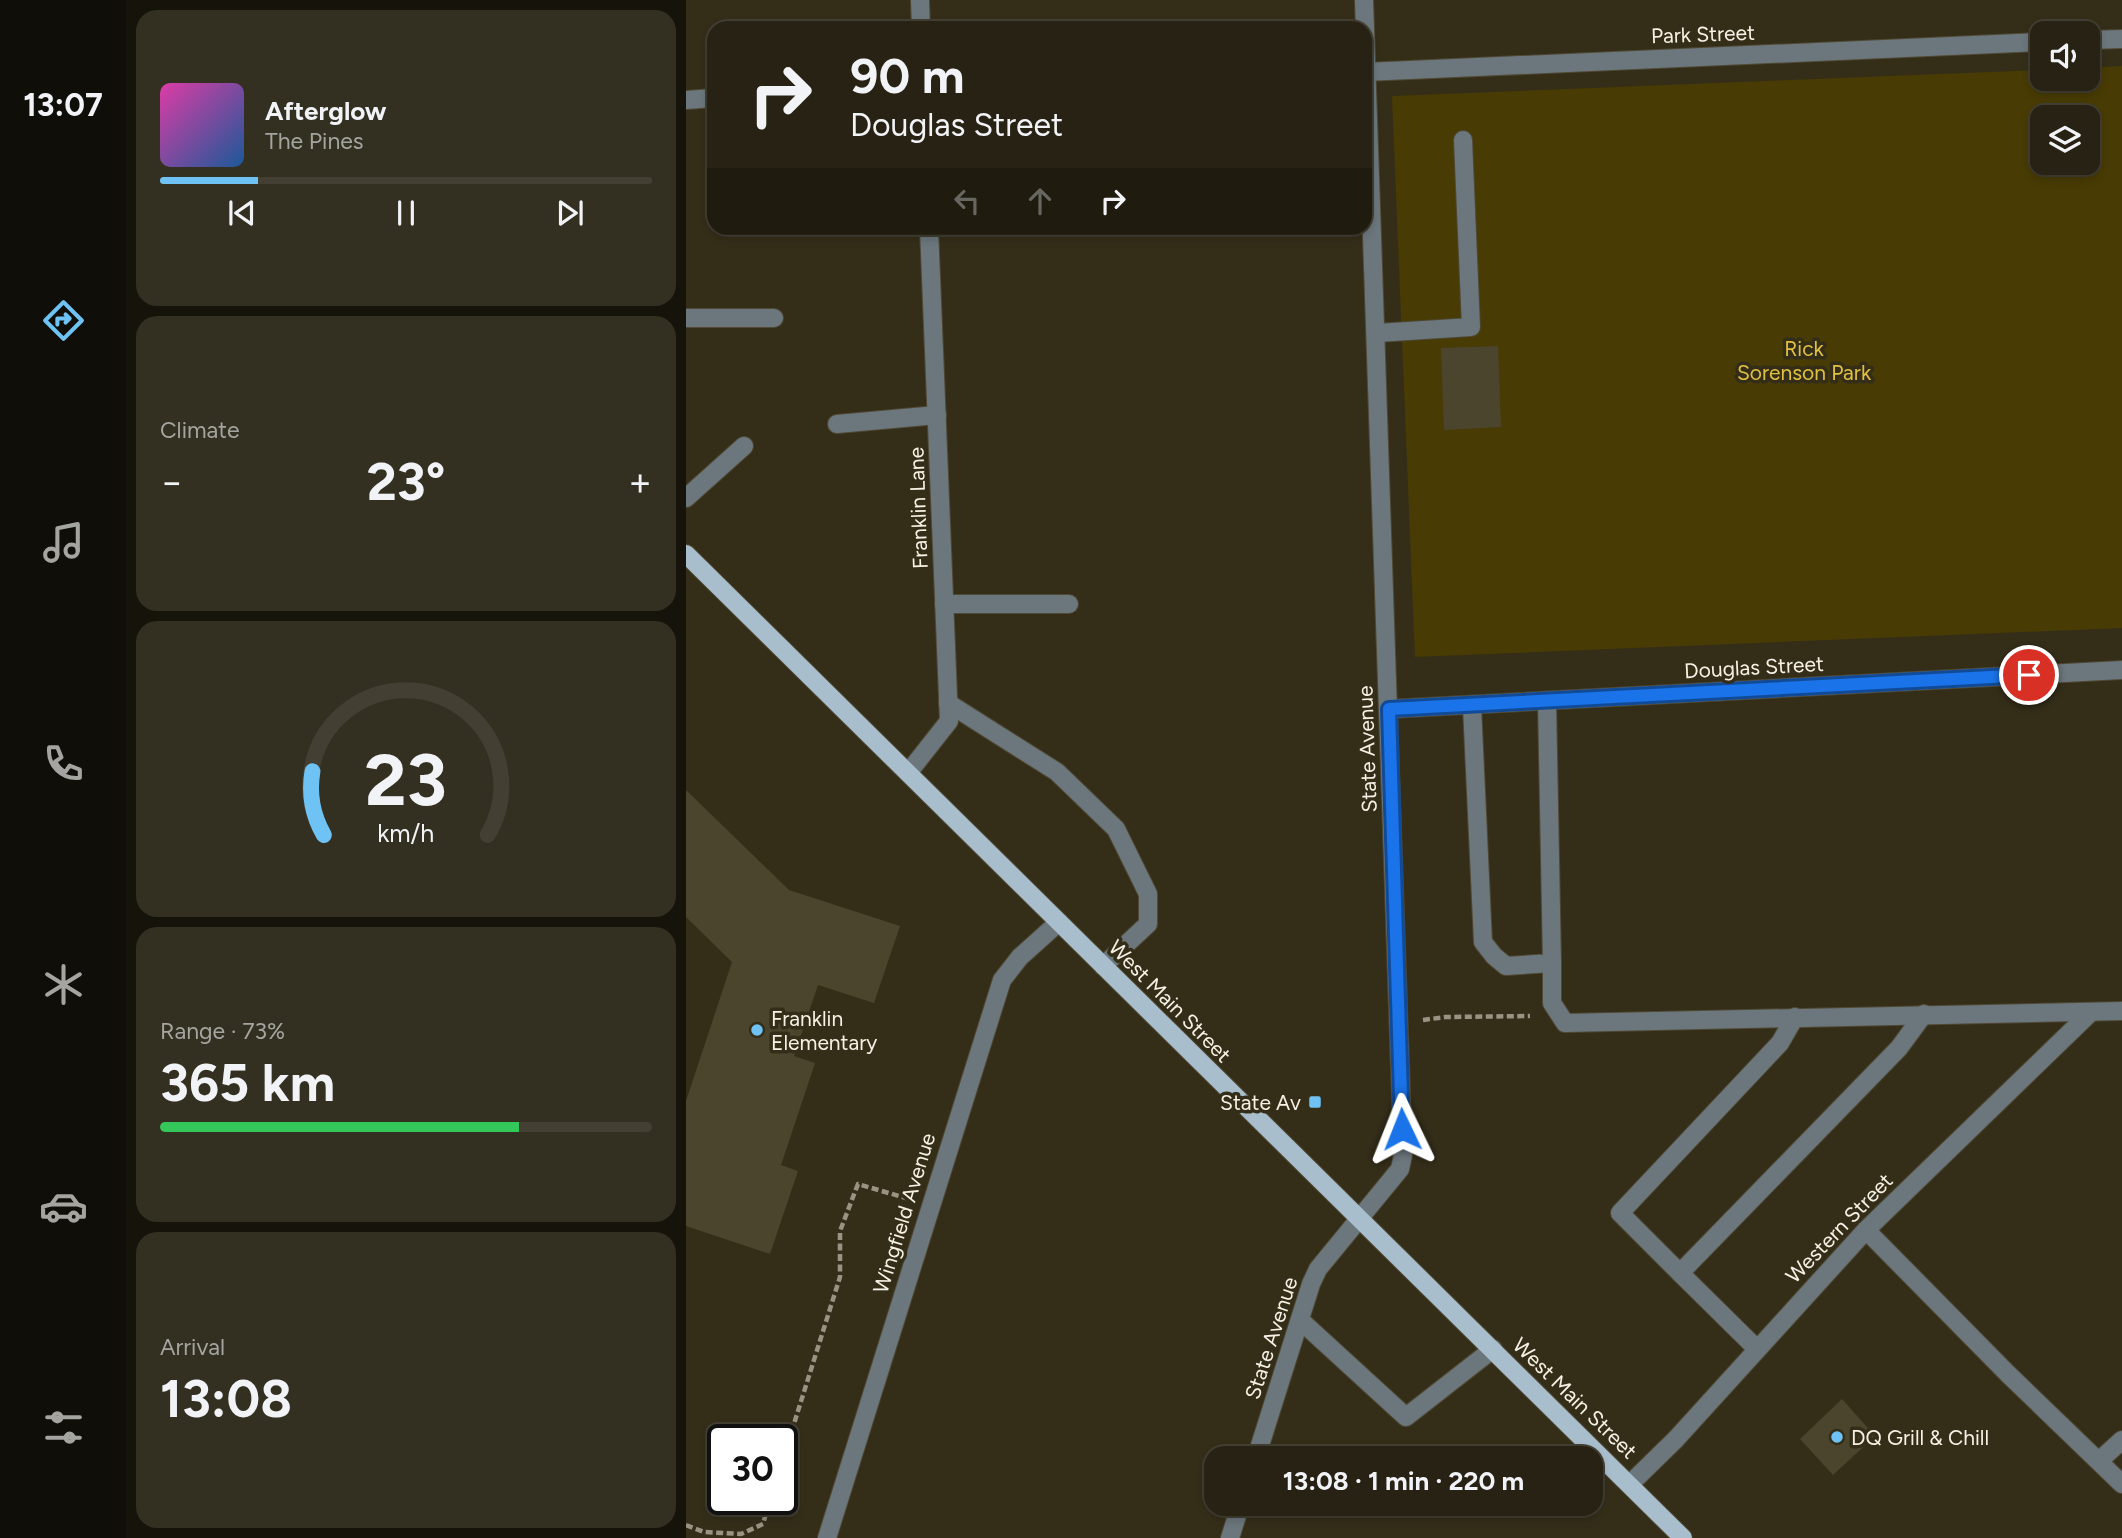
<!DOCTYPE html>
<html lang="en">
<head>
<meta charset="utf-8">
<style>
	:root { --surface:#272213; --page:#332f21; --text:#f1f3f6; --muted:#a4a4a0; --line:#433f33; --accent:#6fc2f4 }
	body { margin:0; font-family:Figtree,sans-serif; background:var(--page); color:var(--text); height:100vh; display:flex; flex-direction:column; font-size:26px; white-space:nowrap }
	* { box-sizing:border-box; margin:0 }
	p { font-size:23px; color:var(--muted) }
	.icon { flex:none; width:38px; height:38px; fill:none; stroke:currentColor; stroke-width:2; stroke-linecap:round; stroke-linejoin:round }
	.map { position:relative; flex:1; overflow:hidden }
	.panel { display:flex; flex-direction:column; gap:10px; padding:10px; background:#15130a; width:560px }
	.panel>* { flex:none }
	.top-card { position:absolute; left:21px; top:21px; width:665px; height:214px; border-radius:21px; box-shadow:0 4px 10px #0003,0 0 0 2px var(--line); background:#272213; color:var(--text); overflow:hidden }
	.fabs { position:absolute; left:1344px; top:21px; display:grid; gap:14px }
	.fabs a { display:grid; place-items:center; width:70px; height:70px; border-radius:14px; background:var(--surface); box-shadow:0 4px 10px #0003,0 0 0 2px var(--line); font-size:35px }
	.speed { position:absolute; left:21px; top:1424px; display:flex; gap:14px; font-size:35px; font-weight:700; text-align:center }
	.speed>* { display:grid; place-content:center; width:91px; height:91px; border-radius:50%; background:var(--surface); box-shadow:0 4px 10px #0003,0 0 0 2px var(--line); line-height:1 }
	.speed .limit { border:4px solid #111; border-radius:10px; background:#fff; color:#111 }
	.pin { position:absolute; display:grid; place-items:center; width:60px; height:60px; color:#fff; margin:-30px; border:4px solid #fff; border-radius:50%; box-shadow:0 2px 7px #0007 }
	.me { position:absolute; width:77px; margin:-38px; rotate:358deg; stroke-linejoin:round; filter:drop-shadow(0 0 5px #0008) }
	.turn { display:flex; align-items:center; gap:24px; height:147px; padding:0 28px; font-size:32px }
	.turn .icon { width:91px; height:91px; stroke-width:2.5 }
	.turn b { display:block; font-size:49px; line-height:60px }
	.lanes { display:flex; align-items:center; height:66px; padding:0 28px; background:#0003; justify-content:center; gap:35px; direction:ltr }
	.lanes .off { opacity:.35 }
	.big { font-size:52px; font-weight:700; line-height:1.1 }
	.panel .widget { flex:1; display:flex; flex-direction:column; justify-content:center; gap:10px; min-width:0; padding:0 24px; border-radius:21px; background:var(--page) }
	.panel .dial { align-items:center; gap:0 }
	.dial svg { height:182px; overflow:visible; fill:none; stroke:var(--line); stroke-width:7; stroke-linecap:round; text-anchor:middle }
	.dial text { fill:var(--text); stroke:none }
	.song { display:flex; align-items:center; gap:21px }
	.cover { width:84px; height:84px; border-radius:10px; background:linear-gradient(135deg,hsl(320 70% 55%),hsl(210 70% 35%)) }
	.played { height:7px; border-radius:4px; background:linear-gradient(90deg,var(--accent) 20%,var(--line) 20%) }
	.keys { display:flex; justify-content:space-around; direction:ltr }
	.heat { display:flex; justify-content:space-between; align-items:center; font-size:38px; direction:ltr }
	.charge { height:10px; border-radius:5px; background:linear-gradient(90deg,#34c759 73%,var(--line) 0) }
	.trip { position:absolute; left:518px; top:1446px; width:399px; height:70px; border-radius:21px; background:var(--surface); box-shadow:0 4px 10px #0003,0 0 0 2px var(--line); font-weight:700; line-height:70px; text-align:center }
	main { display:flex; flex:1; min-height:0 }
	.tab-bar { display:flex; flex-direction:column; width:126px; justify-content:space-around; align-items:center; background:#100e08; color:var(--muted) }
	.tab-bar .icon { width:49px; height:49px }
	.tab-bar .current { color:var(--accent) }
	.tab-bar b { font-size:32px; color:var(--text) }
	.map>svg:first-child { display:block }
	.green { fill:#483b04; fill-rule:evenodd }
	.building { fill:#4b452e }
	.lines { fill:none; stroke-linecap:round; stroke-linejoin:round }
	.minor-casing { stroke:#4f4935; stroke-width:20 }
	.major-casing { stroke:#4f4935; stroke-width:20 }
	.path { stroke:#989382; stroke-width:4.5; stroke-dasharray:7 3.5; stroke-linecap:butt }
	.minor { stroke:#6c777d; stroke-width:18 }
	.major { stroke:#a9becd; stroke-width:18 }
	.route-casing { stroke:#114b97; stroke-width:18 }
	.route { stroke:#1a73e8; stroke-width:12 }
	.poi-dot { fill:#6fc2f4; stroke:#342e19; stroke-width:2.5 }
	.labels { text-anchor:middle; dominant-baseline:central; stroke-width:7; stroke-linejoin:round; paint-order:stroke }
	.street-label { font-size:21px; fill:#f5f1e4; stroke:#342e19 }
	.park-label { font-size:21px; fill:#e0c041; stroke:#342e19 }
	.poi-label { font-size:21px; fill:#f5f1e4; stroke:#342e19; text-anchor:start }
</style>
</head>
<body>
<main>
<nav class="tab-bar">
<b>13:07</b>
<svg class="icon current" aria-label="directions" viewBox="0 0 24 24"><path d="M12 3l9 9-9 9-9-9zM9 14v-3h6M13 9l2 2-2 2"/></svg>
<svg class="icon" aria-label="music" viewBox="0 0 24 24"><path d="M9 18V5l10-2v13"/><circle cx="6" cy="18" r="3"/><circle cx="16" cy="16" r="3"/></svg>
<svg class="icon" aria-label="phone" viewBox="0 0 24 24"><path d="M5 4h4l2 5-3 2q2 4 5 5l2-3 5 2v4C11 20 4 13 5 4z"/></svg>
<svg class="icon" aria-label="climate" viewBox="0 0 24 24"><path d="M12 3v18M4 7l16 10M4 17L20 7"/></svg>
<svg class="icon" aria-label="car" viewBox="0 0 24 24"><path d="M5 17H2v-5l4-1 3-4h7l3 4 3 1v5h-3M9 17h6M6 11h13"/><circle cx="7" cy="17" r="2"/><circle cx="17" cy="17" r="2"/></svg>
<svg class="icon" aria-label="filters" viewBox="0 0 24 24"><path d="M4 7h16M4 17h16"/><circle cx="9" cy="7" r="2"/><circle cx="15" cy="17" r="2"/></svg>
</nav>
<section class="panel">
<div class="widget">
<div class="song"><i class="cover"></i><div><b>Afterglow</b><p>The Pines</p></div></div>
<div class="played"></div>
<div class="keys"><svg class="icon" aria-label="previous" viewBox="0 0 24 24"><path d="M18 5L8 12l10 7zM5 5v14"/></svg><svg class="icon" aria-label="pause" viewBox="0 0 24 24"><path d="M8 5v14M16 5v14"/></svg><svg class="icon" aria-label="next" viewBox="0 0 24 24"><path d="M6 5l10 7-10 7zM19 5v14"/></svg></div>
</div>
<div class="widget"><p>Climate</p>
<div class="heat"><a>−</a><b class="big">23°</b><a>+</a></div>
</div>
<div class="widget dial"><svg viewBox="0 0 100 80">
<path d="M14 69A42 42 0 1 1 86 69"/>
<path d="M14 69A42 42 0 0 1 9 41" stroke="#6fc2f4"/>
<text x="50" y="56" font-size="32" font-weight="700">23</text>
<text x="50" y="72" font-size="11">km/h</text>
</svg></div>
<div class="widget"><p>Range · 73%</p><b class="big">365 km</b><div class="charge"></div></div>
<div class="widget"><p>Arrival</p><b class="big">13:08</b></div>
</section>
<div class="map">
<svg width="1436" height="1538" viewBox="0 0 1436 1538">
	<rect width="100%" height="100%" fill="#342e19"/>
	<path class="green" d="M1436,66V628L729,657L706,96L1356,70V79H1402V68ZM1356,117H1402V163H1356Z"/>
	<g class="building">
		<polygon points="812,346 815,427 758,430 755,348"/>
		<polygon points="0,790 103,890 214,926 188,1003 132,985 108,1056 129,1063 95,1165 112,1171 84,1254 0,1226 0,1101 46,962 0,917"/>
		<polygon points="1156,1399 1189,1436 1147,1475 1114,1439"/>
	</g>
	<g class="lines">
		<defs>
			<g id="minor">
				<polyline points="234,0 235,28"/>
				<polyline points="1402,40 1436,39"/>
				<polyline points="679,72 1356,42"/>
				<polyline points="0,100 28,98"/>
				<polyline points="0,318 88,318"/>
				<polyline points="691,333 785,327 777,140"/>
				<polyline points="151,424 251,415"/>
				<polyline points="0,498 58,446"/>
				<polyline points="258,604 383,604"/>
				<polyline points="262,703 371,772 430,829 462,894 462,924 417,966"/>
				<polyline points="786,706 797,942 808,956 820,966 866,963 861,701"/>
				<polyline points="703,709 1436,670"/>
				<polyline points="222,773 263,721 243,228"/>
				<polyline points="866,963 866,1003 879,1023 1436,1011"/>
				<polyline points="1180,1230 1322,1374 1436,1484"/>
				<polyline points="994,1273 934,1213 1094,1043 1109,1017"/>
				<polyline points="614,1320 720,1417 807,1349"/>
				<polyline points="1071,1349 994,1273 1213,1048 1238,1014"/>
				<polyline points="570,1458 625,1284 632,1269 714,1169 717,1155 678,0"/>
				<polyline points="1413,1461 1436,1440"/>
				<polyline points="944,1484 990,1439 1180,1230 1404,1013"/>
				<polyline points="141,1538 316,980 334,957 373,922"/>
				<polyline points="544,1538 555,1503"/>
			</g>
			<polyline id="major" points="0,554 997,1538"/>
		</defs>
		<use href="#minor" class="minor-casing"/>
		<use href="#major" class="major-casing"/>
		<g class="path">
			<polyline points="737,1020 760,1017 844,1016"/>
			<polyline points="96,1462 154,1277 154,1231 172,1184 223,1199"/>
			<polyline points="0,1525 18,1532 55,1534 77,1524 84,1500"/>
		</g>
		<use href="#minor" class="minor"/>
		<use href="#major" class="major"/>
	</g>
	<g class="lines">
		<defs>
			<polyline id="route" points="716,1129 703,709 1343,675"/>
		</defs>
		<use href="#route" class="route-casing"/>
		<use href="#route" class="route"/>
	</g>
	<g class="poi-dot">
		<circle cx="71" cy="1030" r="7"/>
		<rect x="622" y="1095" width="14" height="14" rx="3.5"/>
		<circle cx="1151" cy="1437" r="7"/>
	</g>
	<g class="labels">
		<g class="street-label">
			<text transform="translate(1017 34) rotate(-2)">Park Street</text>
			<text transform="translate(232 508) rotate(-92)">Franklin Lane</text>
			<text transform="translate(1068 667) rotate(-3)">Douglas Street</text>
			<text transform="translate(681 749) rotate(-92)">State Avenue</text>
			<text transform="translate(484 1001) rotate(45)">West Main Street</text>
			<text transform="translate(218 1213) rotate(-73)">Wingfield Avenue</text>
			<text transform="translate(1153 1228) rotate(-46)">Western Street</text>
			<text transform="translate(585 1338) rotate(-72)">State Avenue</text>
			<text transform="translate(889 1398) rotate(44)">West Main Street</text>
		</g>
		<g class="park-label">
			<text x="1118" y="348">Rick<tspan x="1118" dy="24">Sorenson Park</tspan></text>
		</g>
		<g class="poi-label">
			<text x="85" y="1018">Franklin<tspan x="85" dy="24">Elementary</tspan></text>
			<text x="615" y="1102" text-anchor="end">State Av</text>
			<text x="1165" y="1437">DQ Grill &amp; Chill</text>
		</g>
	</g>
</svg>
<div class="fabs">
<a><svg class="icon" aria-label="sound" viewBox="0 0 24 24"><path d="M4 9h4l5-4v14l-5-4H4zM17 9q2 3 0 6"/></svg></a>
<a><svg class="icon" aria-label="layers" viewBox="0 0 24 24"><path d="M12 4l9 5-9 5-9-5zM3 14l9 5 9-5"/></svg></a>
</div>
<div class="speed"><div class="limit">30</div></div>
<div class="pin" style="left:1343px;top:675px;background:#d93025"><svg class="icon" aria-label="arrive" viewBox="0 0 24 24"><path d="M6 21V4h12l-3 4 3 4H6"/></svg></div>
<svg class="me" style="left:716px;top:1129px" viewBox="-20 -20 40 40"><path d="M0-17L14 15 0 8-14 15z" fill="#1a73e8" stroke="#fff" stroke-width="4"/></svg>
<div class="trip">13:08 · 1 min · 220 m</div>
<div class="top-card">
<div class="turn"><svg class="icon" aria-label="right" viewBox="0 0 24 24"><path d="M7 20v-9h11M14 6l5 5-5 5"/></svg><div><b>90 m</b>Douglas Street</div></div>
<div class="lanes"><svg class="icon off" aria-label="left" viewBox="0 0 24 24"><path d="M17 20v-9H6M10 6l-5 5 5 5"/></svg><svg class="icon off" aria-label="ahead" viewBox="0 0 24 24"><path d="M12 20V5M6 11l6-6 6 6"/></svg><svg class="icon" aria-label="right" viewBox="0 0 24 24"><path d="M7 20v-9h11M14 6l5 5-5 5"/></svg></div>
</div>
</div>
</main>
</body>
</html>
